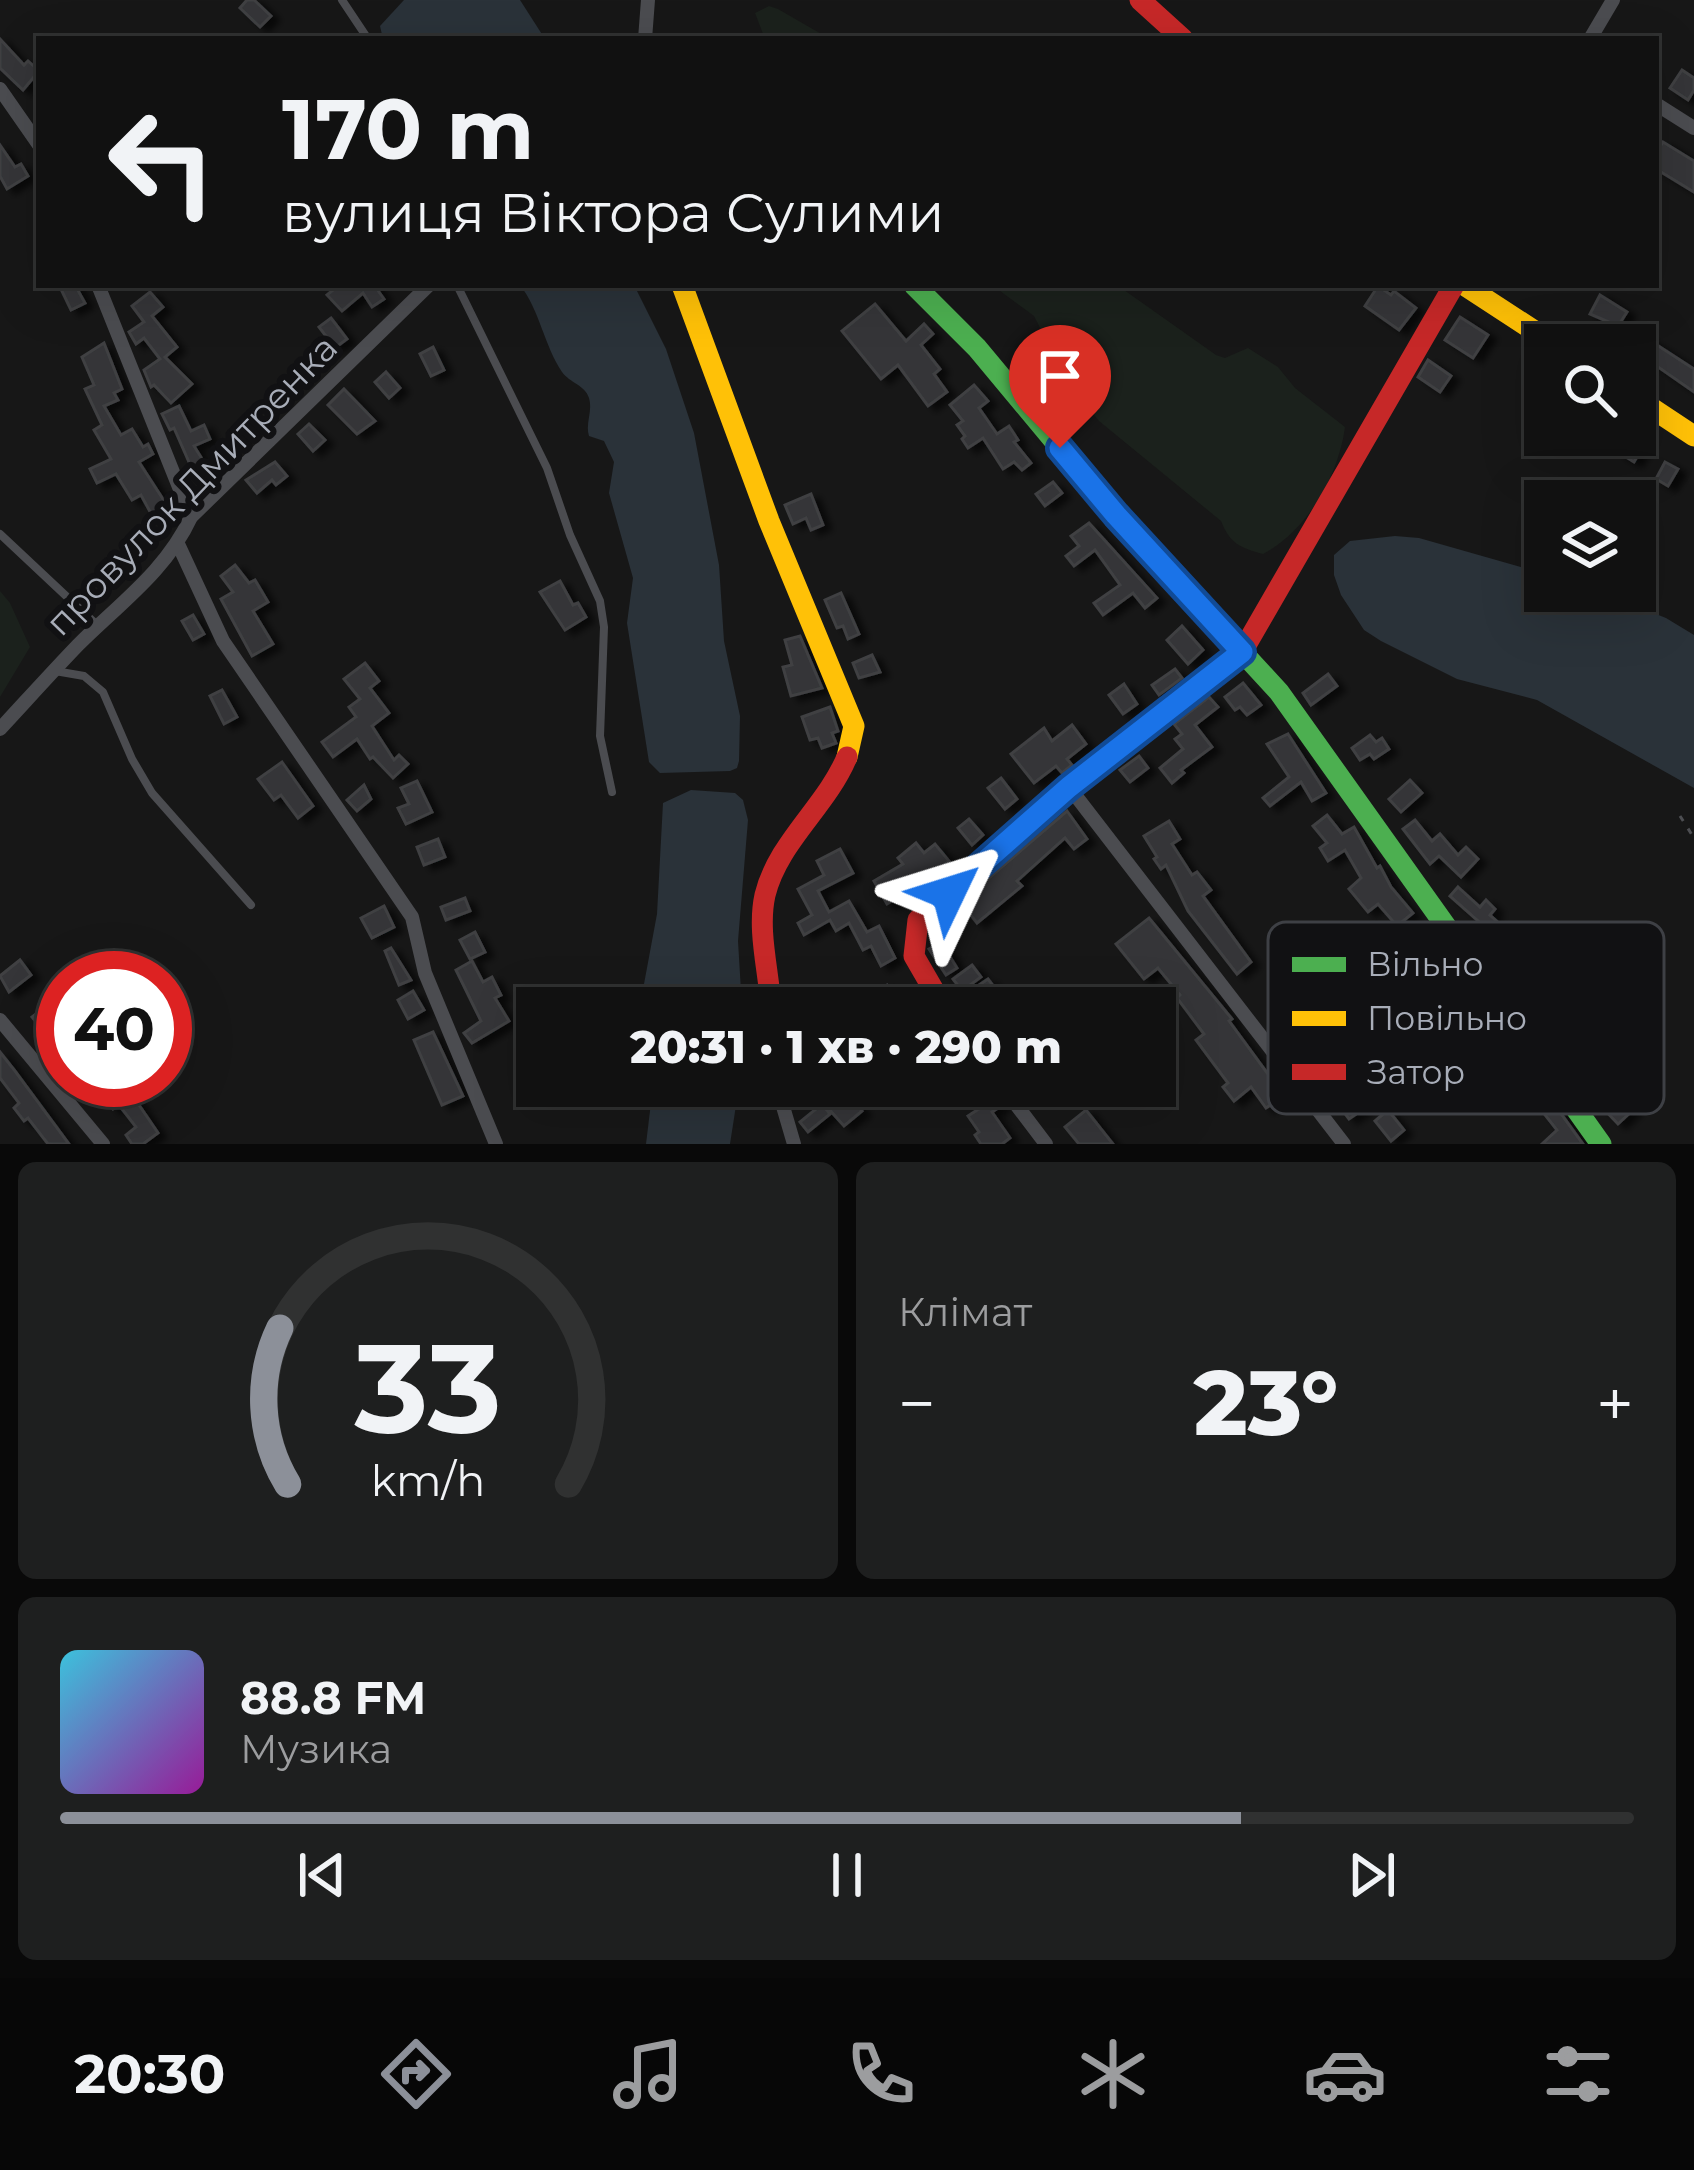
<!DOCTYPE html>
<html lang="uk">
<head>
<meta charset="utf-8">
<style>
	:root { --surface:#111; --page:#1e1f1f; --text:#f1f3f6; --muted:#9c9d9f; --line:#303131; --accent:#8c9099 }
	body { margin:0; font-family:Montserrat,sans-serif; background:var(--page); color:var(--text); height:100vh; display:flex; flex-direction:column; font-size:45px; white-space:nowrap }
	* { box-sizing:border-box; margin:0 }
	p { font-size:39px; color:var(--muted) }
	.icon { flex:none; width:66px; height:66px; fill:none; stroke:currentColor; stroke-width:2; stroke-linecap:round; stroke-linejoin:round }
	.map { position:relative; height:1144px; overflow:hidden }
	.sheet { display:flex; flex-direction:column; gap:18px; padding:18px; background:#090909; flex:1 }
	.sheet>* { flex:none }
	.top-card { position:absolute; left:36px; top:36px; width:1623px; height:252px; border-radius:0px; box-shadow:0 12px 48px #0002,0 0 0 3px var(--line); background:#111; color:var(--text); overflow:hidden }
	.controls { position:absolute; left:1524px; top:324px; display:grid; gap:24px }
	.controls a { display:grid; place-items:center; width:132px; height:132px; border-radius:0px; background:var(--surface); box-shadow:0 12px 48px #0002,0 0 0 3px var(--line); font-size:60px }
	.speed { position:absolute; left:36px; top:951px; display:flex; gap:24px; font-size:60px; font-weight:700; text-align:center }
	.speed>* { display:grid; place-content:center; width:156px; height:156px; border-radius:50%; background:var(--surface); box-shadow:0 12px 48px #0002,0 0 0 3px var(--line); line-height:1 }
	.speed .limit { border:18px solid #d22; background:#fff; color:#111 }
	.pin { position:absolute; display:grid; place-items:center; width:102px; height:102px; color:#fff; margin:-123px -51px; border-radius:50% 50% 50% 0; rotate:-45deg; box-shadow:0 0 12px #0007 }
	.pin .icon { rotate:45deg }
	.me { position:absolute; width:132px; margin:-66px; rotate:49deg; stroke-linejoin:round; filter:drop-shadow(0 0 9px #0008) }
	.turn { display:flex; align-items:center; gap:42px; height:252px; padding:0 48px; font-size:54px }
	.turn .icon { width:156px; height:156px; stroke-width:2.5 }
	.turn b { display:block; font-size:84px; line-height:102px }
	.big { font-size:90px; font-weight:800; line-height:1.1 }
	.sheet .tile { flex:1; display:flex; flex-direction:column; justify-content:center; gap:18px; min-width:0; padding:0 42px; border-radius:18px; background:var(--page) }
	.sheet .dial { align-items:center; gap:0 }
	.dial svg { height:312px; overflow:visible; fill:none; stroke:var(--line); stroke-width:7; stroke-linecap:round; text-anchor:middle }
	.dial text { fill:var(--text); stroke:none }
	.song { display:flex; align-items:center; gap:36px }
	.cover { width:144px; height:144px; border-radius:18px; background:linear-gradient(135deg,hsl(190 70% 55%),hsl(300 70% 35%)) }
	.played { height:12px; border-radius:6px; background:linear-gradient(90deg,var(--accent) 75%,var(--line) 75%) }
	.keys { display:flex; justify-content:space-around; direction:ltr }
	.heat { display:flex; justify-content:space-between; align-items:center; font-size:66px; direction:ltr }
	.sheet .tiles { flex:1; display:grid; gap:18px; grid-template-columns:1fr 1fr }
	.tile:last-child { grid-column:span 2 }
	.trip { position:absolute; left:516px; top:987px; width:660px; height:120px; border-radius:0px; background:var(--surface); box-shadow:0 12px 48px #0002,0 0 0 3px var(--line); font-weight:800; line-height:120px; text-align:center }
	.menu { display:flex; height:192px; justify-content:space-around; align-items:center; background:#070707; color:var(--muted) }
	.menu .icon { width:84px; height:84px }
	.menu .current { color:var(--accent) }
	.menu b { font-size:54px; color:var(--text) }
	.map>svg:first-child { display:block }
	.green { fill:#1b211c }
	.water { fill:#2a3239 }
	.building { fill:#343537; stroke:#3f4043; stroke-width:3; filter:url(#shadow) }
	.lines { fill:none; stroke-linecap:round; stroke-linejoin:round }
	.path { stroke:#4d4e52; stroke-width:3; stroke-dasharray:6 9; stroke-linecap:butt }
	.lane { stroke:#4b4c50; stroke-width:8 }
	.street { stroke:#4b4c50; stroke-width:14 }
	.fast { stroke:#4caf50; stroke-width:21 }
	.slow { stroke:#ffc107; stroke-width:21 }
	.jam { stroke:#c62828; stroke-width:21 }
	.route-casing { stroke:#114b97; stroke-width:30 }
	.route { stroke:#1a73e8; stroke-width:21 }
	.labels { text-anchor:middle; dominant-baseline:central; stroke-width:12; stroke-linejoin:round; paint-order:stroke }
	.street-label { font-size:36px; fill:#a8adb8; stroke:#111113 }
	.key { fill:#111113; stroke:#3e4045; stroke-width:3 }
	.key-label { font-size:33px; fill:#a8adb8 }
</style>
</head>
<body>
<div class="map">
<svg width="1694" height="1144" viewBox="0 0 1694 1144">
	<defs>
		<filter id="shadow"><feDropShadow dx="8" dy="4.5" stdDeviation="3" flood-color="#0009"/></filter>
	</defs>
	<rect width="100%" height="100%" fill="#171717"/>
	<g class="green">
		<polygon points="769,6 778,9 830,39 765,39 755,13"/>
		<path d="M992,285H1117L1216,355L1225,358L1248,348L1278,367L1295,388L1345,427C1339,475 1307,531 1263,554C1241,548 1230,544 1221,521L1099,421L1067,381L1034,316Z"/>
		<polygon points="0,591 10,603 30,647 0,697"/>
	</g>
	<g class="water">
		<polygon points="404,0 520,0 545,39 383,39 380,26"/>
		<path d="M520,285H634L666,349L694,433L719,565L724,641L740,716L739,761L737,768L730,771L660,773L649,762L627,623L633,578L609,493L614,462L604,441L589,436C585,423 593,412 589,398C585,385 570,383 562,372C544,345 540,311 520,285Z"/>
		<polygon points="1395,536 1419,538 1545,574 1545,591 1598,591 1666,618 1694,635 1694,788 1537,700 1457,679 1381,641 1364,630 1341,595 1334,575 1334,555 1350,541"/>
		<polygon points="691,790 735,793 743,800 748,820 738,941 742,1008 644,1008 644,984 657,914 663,803"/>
		<polygon points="653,1086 739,1086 730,1144 646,1144"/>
	</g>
	<g class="building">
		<polygon points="247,0 254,0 271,16 260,27 240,8"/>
		<polygon points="0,39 24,65 28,61 39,71 23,90 0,68"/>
		<polygon points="1682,70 1694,78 1694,90 1688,100 1670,88"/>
		<polygon points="1663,142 1694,161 1694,192 1656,169 1656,153"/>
		<polygon points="0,145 15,167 21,164 28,176 7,189 0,176"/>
		<polygon points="59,285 75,285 85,303 71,310"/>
		<polygon points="339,285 374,285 384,299 372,307 363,293 342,311 327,295"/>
		<polygon points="1378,286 1391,295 1394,291 1416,308 1399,330 1365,306"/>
		<polygon points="150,292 163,307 152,316 177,347 165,357 192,384 171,403 154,385 151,387 144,370 160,359 144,338 136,344 129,332 144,322 132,306"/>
		<polygon points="1600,295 1627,312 1618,326 1590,314"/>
		<polygon points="875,304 906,341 924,324 933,334 921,345 940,369 934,374 947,392 928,406 898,365 881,379 842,331"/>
		<polygon points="1460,317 1488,335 1473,358 1445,340"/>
		<polygon points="331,318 347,339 335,348 319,327"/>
		<polygon points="1640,334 1694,369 1694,392 1635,351"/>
		<polygon points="104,343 122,389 114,393 118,400 104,406 121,435 132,429 143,447 148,444 153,454 139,462 170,510 154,519 141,495 132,500 116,474 97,483 90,469 111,459 94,430 102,425 85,389 94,385 82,357"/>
		<polygon points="433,347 444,370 431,376 420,354"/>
		<polygon points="1428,360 1451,376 1440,392 1418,377"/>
		<polygon points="386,372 400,388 389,398 375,382"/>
		<polygon points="974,385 988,401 979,408 997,434 1009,426 1018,440 1014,442 1031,463 1022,470 1014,462 1003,469 983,438 968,448 962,439 965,436 957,425 963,421 950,405"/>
		<polygon points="344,389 375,421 357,434 328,405"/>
		<polygon points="179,406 191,431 204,425 210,439 194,446 209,470 196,478 174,428 170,430 162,414"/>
		<polygon points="309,424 325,440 313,451 298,434"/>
		<polygon points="1628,435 1644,445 1634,462 1618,452"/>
		<polygon points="275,462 287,476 276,485 272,480 257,493 246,480"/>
		<polygon points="1665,462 1678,469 1668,486 1656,479"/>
		<polygon points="1053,482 1062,493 1045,506 1036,494"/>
		<polygon points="811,494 823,525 811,530 806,518 793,524 785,505"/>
		<polygon points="1089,523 1157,598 1145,608 1133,593 1103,615 1094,603 1120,585 1095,550 1074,566 1066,556 1079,546 1071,536"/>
		<polygon points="235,565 249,583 255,580 268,602 253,611 273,644 252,656 221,599 233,592 221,576"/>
		<polygon points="560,581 573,605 578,603 586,617 565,630 540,592"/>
		<polygon points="841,593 859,634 848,639 843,626 837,628 825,600"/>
		<polygon points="193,615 204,634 193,640 182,621"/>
		<polygon points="1182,626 1203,650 1188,664 1167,640"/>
		<polygon points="800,636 822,688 791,696 783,667 792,665 785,640"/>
		<polygon points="872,655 880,672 859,678 853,663"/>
		<polygon points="365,663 379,681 370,688 389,713 372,726 394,760 399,755 408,764 393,778 373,757 370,759 357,739 333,757 322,742 356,717 349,707 360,699 344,679"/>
		<polygon points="1175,669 1182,678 1159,695 1152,685"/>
		<polygon points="1328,674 1337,686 1311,705 1303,693"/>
		<polygon points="1243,683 1261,705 1247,715 1240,707 1235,710 1225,697"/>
		<polygon points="1124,684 1137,704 1123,714 1109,695"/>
		<polygon points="222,690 237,717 224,724 210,696"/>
		<polygon points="1209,697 1218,707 1195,725 1212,747 1181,770 1184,773 1172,783 1160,768 1183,749 1175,739 1182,734 1174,724"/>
		<polygon points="830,707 838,731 832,733 836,743 822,748 818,738 810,740 802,717"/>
		<polygon points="1072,725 1086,744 1067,759 1072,765 1062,773 1056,766 1034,783 1011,754 1044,728 1052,741"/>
		<polygon points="1288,734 1326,793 1312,801 1301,782 1270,806 1263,798 1289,777 1267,744"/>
		<polygon points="1370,735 1376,742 1382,738 1389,749 1374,759 1370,754 1360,760 1352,748"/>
		<polygon points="1139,756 1148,768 1130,782 1120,770"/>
		<polygon points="282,762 313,806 298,818 281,795 274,800 258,779"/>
		<polygon points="1001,778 1017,799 1005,809 988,788"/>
		<polygon points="1410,780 1422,793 1401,812 1389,799"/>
		<polygon points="417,781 432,812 406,824 398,808 409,804 401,788"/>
		<polygon points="364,785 371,799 357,811 347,800"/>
		<polygon points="1067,811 1087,839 1074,849 1065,838 1017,881 1022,886 977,923 963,905 980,892 976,889"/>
		<polygon points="1327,815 1342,834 1354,827 1377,868 1380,866 1391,887 1413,913 1397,926 1378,904 1368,912 1349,889 1361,878 1345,850 1328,861 1320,848 1327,843 1313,826"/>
		<polygon points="969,819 983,835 972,845 958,828"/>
		<polygon points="1415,820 1432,841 1440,834 1458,855 1466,847 1478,859 1461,877 1439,856 1430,864 1403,829"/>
		<polygon points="1169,821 1180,839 1172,844 1192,875 1197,872 1211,890 1203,896 1251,962 1237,974 1188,911 1166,865 1161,869 1154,859 1157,857 1144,836"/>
		<polygon points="438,839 445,857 424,865 417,847"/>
		<polygon points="916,843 924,853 935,844 949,861 932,875 937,882 925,893 918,885 887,904 874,881 903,864 898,858"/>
		<polygon points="840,849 853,873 818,891 829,912 849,901 867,932 879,926 895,958 881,966 871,946 863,950 849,923 836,931 830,920 804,935 798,923 812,915 798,889 824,875 817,861"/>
		<polygon points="1458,887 1480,907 1486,900 1495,909 1490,915 1503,927 1494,935 1450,896"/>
		<polygon points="465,898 470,911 446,920 441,907"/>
		<polygon points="384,906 394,927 372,938 361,918"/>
		<polygon points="1149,918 1232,1019 1229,1021 1284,1096 1266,1108 1251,1087 1234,1101 1223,1087 1228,1083 1196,1040 1204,1034 1177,998 1180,995 1158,968 1144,979 1116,944"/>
		<polygon points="475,932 485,952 470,959 460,940"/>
		<polygon points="941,942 957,968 946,975 929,949"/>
		<polygon points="391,948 411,980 399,985 385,951"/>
		<polygon points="20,960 31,975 9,992 0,976"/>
		<polygon points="472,961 483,982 492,977 501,995 495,998 509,1021 472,1043 464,1033 481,1021 456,970"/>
		<polygon points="972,965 981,977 962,991 953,979"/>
		<polygon points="988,979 1010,1008 992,1008 976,987"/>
		<polygon points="887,985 901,1008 878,1008 870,995"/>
		<polygon points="413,991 424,1010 408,1019 398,1000"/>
		<polygon points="54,1000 63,1011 52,1024 63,1037 63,1055 32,1017"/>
		<polygon points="433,1032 463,1096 442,1105 414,1040"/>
		<polygon points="1512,1046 1583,1144 1542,1144 1557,1130 1535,1102 1531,1105 1522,1096 1534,1086 1517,1065 1505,1076 1493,1062"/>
		<polygon points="0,1052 15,1071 69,1144 48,1144 28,1118 24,1121 14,1108 19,1103 0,1078"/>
		<polygon points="1342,1068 1345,1073 1350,1069 1361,1083 1357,1086 1369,1105 1349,1119 1322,1083"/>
		<polygon points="90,1080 122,1080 158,1133 143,1144 132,1144 126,1135 136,1127 119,1105 113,1109"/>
		<polygon points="972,1086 987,1086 1001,1106 992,1112 1010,1138 1002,1144 981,1144 975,1135 979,1132 968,1116 985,1105"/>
		<polygon points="846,1092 862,1111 844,1126 828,1108"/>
		<polygon points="1617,1093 1634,1109 1618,1124 1602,1107"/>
		<polygon points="822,1104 830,1114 808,1132 800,1122"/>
		<polygon points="1086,1110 1113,1144 1079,1144 1065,1127"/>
		<polygon points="1388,1110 1404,1130 1391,1141 1375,1121"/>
	</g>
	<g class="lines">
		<polyline class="path" points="1680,816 1694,838"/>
		<g class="lane">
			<polyline points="342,0 368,39"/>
			<polyline points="457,285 547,468 570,535 600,601 604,627 600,736 612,792"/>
			<polyline points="0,534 97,625"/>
			<polyline points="55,671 84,676 103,692 132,759 152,793 251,905"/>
		</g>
		<g class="street">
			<polyline points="645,39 648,0"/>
			<polyline points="1590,39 1613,0"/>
			<polyline points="0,89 39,145"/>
			<polyline points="1656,104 1694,128"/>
			<polyline points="98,285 191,517"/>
			<polyline points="178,544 223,641 412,917 425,973 496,1144"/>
			<path d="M0,729C26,701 52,672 78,645C119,604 166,571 191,517L429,285"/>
			<polyline points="1069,787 1344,1144"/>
			<polyline points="0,1020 103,1144"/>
			<polyline points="777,1086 794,1144"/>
			<polyline points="1002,1086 1046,1144"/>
		</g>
		<polyline class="fast" points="914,285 977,348 1116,515 1279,692 1601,1144"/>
		<g class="slow">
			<polyline points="682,285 769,521 854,726 847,757"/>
			<polyline points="1464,285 1556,345"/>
			<polyline points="1635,397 1694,436"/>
		</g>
		<g class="jam">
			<polyline points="1140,0 1183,39"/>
			<path d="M771,1008C769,971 757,931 765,895C778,842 826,807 847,757"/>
			<polyline points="944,1008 914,956 918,920 1069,787 1242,652 1454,285"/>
		</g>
	</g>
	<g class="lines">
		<defs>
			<polyline id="route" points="949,893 1069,787 1242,652 1116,515 1060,448"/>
		</defs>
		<use href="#route" class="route-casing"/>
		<use href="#route" class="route"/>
	</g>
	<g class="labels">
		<g class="street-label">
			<text transform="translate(191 485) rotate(-46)">провулок Дмитренка</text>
		</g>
	</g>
	<rect x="1268" y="922" width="396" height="192" rx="18" class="key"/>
	<rect x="1292" y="957" width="54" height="15" fill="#4caf50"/>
	<rect x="1292" y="1011" width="54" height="15" fill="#ffc107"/>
	<rect x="1292" y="1064" width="54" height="16" fill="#c62828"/>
	<g class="key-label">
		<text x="1367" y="976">Вільно</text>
		<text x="1367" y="1030">Повільно</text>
		<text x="1367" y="1084">Затор</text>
	</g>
</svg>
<div class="controls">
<a><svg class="icon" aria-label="search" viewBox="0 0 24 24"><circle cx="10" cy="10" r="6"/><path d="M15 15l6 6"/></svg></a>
<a><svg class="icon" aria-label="layers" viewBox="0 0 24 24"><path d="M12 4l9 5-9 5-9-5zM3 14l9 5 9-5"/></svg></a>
</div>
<div class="speed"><div class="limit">40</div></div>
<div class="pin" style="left:1060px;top:448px;background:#d93025"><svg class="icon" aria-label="arrive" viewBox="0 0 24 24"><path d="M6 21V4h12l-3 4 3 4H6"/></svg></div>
<svg class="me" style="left:949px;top:893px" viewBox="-20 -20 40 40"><path d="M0-17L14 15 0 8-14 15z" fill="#1a73e8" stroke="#fff" stroke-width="4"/></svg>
<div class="trip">20:31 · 1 хв · 290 m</div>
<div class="top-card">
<div class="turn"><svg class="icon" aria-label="left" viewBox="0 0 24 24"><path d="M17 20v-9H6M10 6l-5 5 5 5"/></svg><div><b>170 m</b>вулиця Віктора Сулими</div></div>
</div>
</div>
<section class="sheet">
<div class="tiles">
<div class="tile dial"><svg viewBox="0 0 100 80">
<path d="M14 69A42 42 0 1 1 86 69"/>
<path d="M14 69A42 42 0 0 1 12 29" stroke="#8c9099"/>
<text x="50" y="56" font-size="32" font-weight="700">33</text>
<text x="50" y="72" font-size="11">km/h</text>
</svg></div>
<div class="tile"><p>Клімат</p>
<div class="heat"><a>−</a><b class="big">23°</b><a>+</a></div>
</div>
<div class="tile">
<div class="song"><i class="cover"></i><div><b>88.8 FM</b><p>Музика</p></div></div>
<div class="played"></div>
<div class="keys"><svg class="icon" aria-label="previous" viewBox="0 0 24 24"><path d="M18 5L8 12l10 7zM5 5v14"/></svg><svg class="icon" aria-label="pause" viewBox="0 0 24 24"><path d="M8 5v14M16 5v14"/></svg><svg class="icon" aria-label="next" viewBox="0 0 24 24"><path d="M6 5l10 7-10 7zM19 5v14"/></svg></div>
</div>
</div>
</section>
<nav class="menu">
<b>20:30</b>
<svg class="icon current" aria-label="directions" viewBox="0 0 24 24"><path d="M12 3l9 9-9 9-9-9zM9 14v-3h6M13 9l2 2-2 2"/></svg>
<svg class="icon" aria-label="music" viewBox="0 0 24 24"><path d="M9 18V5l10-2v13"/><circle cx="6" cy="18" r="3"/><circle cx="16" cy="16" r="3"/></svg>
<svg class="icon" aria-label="phone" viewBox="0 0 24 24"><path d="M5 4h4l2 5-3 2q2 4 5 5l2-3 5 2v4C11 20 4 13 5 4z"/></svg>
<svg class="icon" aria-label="climate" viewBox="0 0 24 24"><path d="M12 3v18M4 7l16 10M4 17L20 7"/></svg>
<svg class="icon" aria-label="car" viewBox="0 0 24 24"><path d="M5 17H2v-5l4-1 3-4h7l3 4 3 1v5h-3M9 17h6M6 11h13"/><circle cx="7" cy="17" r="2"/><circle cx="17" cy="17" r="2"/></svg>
<svg class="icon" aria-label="filters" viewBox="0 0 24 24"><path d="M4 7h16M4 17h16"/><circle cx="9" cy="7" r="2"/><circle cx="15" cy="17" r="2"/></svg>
</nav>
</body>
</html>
